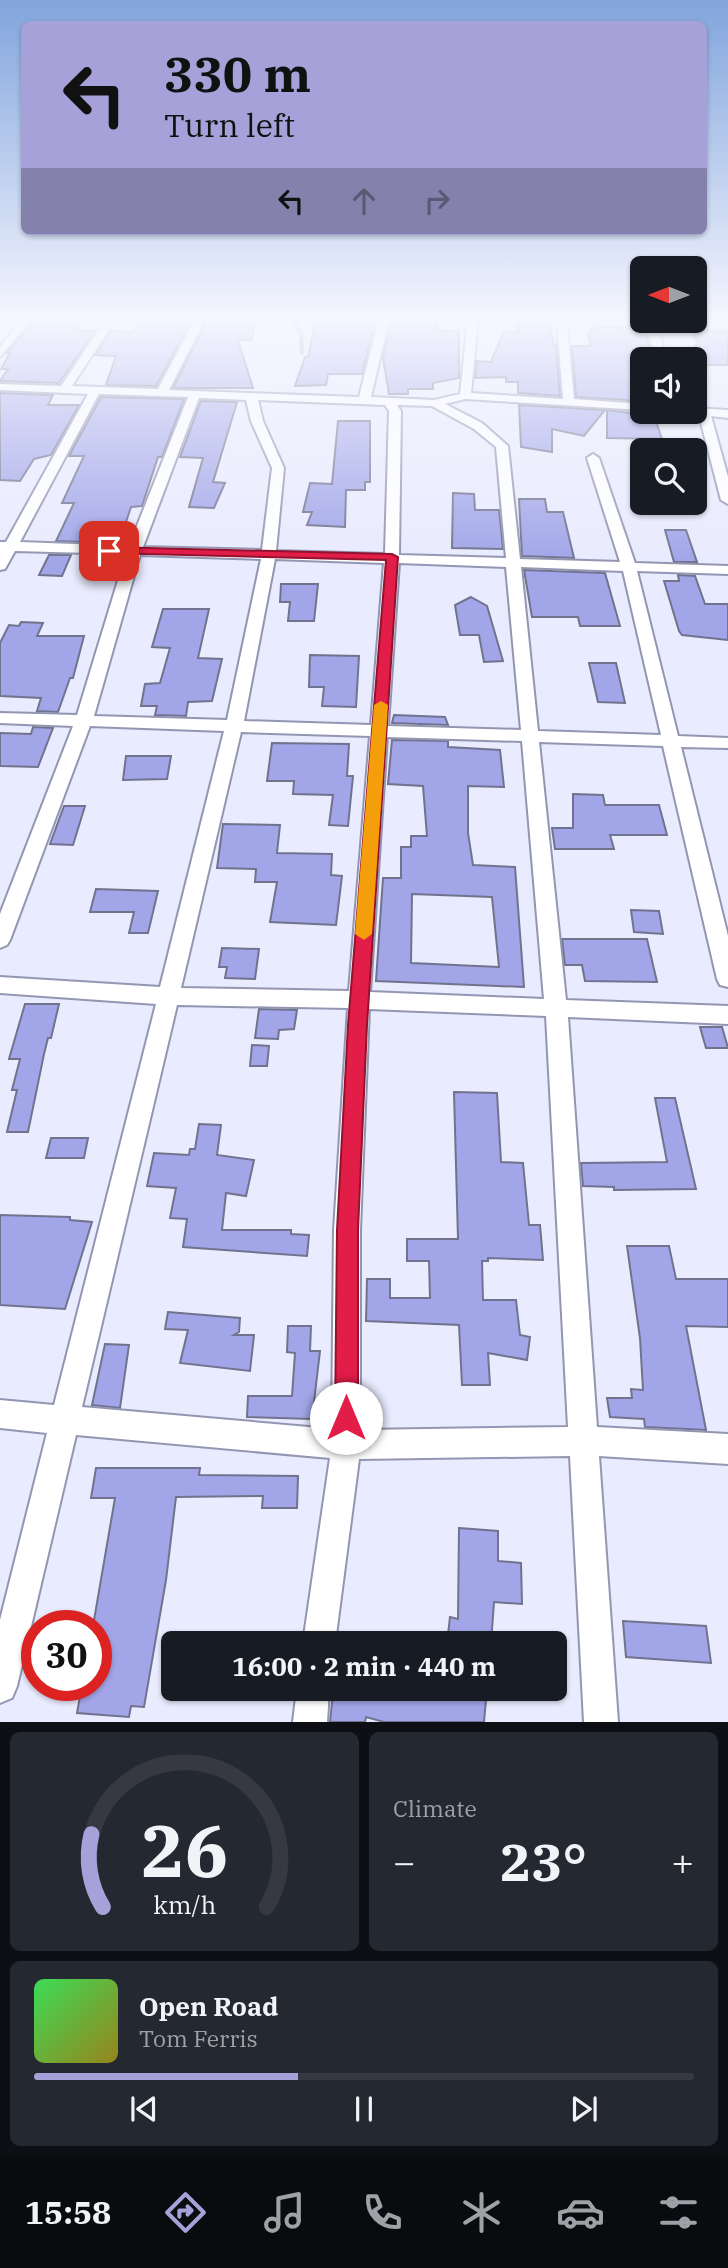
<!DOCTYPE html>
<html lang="en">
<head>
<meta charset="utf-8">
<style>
	:root { --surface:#171b24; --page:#242831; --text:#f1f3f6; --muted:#9ea1a6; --line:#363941; --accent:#a6a2d9 }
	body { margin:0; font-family:"IBM Plex Serif",serif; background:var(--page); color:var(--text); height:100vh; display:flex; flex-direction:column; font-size:26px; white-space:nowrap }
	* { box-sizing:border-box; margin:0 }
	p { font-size:23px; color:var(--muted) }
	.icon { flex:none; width:38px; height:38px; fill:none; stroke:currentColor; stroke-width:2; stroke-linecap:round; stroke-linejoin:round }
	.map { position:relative; height:1722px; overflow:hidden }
	.side { display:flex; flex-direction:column; gap:10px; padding:10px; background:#0d0f14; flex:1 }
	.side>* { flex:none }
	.hud { position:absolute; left:21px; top:21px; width:686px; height:214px; border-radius:10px; box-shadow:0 2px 5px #0004; background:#a6a2d9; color:#111; overflow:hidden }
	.needle { width:46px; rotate:270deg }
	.buttons { position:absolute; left:630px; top:256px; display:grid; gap:14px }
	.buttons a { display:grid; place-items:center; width:77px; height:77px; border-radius:10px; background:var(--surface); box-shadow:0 2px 5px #0004; font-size:35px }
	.speed { position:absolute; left:21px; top:1610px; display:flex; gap:14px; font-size:35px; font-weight:700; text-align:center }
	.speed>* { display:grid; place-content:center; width:91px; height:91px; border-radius:50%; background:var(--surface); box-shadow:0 2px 5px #0004; line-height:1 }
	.speed .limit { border:10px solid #d22; background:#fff; color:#111 }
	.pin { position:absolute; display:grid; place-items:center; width:60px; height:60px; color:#fff; margin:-30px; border-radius:14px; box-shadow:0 4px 10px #0006 }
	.me { position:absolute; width:77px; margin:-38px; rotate:0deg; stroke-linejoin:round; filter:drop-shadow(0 0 5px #0008) }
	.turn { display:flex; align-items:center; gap:24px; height:147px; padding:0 28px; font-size:32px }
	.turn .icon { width:91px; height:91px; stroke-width:2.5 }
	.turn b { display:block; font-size:49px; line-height:60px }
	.lanes { display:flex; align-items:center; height:66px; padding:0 28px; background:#0003; justify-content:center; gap:35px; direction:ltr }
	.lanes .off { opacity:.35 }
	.big { font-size:52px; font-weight:700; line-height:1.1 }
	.side .card { flex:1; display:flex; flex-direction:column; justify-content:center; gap:10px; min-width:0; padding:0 24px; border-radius:10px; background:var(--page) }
	.side .dial { align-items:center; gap:0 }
	.dial svg { height:182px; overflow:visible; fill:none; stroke:var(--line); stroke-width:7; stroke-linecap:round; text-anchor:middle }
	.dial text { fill:var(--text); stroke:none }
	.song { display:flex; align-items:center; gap:21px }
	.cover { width:84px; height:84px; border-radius:10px; background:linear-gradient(135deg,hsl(130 70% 55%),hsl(50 70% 35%)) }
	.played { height:7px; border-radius:4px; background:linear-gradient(90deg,var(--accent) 40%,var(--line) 40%) }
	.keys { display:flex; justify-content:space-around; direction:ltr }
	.heat { display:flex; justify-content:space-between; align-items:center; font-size:38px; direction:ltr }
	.side .tiles { flex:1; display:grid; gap:10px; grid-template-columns:1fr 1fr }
	.card:last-child { grid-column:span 2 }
	.trip { position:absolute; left:161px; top:1631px; width:406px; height:70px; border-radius:10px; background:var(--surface); box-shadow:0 2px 5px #0004; font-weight:700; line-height:70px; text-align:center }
	.tab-bar { display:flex; height:112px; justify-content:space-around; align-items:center; background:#090b0e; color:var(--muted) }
	.tab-bar .icon { width:49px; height:49px }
	.tab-bar .active { color:var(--accent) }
	.tab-bar b { font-size:32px; color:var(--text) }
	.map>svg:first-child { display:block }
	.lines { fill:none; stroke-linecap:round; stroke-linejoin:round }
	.stream { stroke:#878bcb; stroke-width:4.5 }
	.building { fill:#a2a6e8; stroke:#71738e; stroke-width:2; fill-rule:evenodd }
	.street-casing { stroke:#9396b2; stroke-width:4 }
	.street { fill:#fff; fill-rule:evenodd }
	.route { fill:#e11d48; stroke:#92132f; stroke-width:2 }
	.slow { fill:#f59e0b }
</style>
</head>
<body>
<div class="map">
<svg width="728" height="1722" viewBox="0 0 728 1722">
	<rect width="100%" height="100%" fill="#e9ebfe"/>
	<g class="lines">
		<polyline class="stream" points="291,319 301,334 302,352"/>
	</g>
	<g class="building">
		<polygon points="35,319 86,319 76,330 95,331 59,383 0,381 8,369 1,369 10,353 7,353"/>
		<polygon points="157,319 192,319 156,386 106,385 116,356 95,355 111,331 133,332 141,321"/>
		<polygon points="208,319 257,319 251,340 238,340 253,388 173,388"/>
		<polygon points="316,319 372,319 372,323 375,323 362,374 328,374 326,385 295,386 305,357 308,357"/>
		<polygon points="415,320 437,320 437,330 459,331 459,378 433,383 433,389 408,389 408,394 389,394 383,358 391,324 406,324"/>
		<polygon points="516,323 549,325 554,345 556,345 560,396 518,393 518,382 506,382 506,377 475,378 477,361 491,362 504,331 518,333"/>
		<polygon points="601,327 644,329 652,356 642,356 642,401 576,397 572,346 591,346 588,334 591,334 590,329"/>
		<polygon points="692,331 728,332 728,365 695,365 695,345 698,345"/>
		<polygon points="0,393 53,395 48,405 79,405 51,455 34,459 20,481 0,480"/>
		<polygon points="101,397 184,399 162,457 158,457 142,506 131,507 126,522 118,522 111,543 56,541 74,503 62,503 84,456 69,456"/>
		<polygon points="201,401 237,402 213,482 225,483 214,508 189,507 203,458 180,457"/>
		<polygon points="519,405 605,410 584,436 552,429 552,452 521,447"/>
		<polygon points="607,410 654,416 662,439 607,438"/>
		<polygon points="338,421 370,421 370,482 365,482 365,490 346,490 345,527 307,525 312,512 303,512 310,483 332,484"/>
		<polygon points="453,493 474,494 475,510 499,510 503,549 452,548"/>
		<polygon points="519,499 545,499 547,512 563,512 574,558 522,556"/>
		<polygon points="665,530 686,530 697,562 674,562"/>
		<polygon points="49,555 71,555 62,576 39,575"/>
		<polygon points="524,570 605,573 620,626 580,626 578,617 532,617"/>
		<polygon points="678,575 695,576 705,604 728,604 728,640 682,635 679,631 664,581 679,581"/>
		<polygon points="281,584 318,584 314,621 288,621 290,602 280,602"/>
		<polygon points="471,597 487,606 503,661 484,662 479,635 460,635 455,605"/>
		<polygon points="163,609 209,609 198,658 222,659 212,701 188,702 186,716 155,715 157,706 141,706 145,684 160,683 170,648 152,647"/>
		<polygon points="21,622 43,623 37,636 84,636 73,678 70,678 58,712 37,711 41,698 0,696 0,643 9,625 19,626"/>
		<polygon points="310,655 359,656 356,707 322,706 324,687 309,687"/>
		<polygon points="589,663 616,663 625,703 598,702"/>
		<polygon points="394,715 445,717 448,725 392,723"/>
		<polygon points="33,727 53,728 38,767 0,766 0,733 31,734"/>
		<path d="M392,740L448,741V747L500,750L504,787L468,786V833L473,865L515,867L524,987L376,981L383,878H401V847H411V836H427L423,786L388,784ZM412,894L492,897L499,967L411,963Z"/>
		<polygon points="272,743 349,744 347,776 353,776 348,826 329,825 333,795 293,794 294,781 267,781"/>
		<polygon points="126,756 171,756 167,779 123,780"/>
		<polygon points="573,794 603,795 605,805 659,805 667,835 610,835 614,849 555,849 552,828 573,828"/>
		<polygon points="64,806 85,806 73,845 50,844"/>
		<polygon points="223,824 280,825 277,853 332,854 331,875 342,876 336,925 270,922 277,882 255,882 256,869 217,868"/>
		<polygon points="96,889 158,891 148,933 129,933 134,912 90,912"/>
		<polygon points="631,910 659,911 663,934 634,932"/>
		<polygon points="562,939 647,939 657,982 585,981 582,965 565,965"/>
		<polygon points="222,948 259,949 255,979 225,978 227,967 219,967"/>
		<polygon points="25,1004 59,1004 51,1038 48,1038 44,1054 28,1132 7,1132 17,1090 12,1090 20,1059 9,1059"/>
		<polygon points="259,1009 297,1010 294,1029 279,1030 278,1039 255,1038"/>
		<polygon points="700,1027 722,1027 728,1048 706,1048"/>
		<polygon points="252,1045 269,1046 267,1066 250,1066"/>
		<polygon points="454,1092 497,1093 501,1162 523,1163 529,1225 540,1225 543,1260 488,1258 488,1261 482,1261 483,1300 516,1300 520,1335 530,1337 527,1360 488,1353 490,1385 462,1385 459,1325 366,1321 367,1279 390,1279 390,1298 430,1298 429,1261 407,1261 407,1239 458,1239"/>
		<polygon points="655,1098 675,1098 696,1189 614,1190 614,1187 583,1186 581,1163 667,1162"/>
		<polygon points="199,1124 221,1125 217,1155 254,1160 246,1196 226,1193 222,1230 291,1230 291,1234 309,1235 307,1256 183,1247 187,1219 170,1218 176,1188 147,1186 154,1153 189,1155 190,1149 195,1149"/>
		<polygon points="51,1138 88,1138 84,1158 46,1158"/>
		<polygon points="0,1215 70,1217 70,1220 92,1222 65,1309 0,1305"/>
		<polygon points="627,1246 669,1246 676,1279 728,1279 728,1327 686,1326 706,1430 645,1427 644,1419 610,1417 607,1398 632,1398 631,1389 643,1390 640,1338"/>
		<polygon points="168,1312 240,1318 239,1332 234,1335 254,1335 250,1371 180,1363 188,1330 165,1329"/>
		<polygon points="288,1326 311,1326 310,1351 320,1351 312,1419 247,1417 248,1396 292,1396 295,1353 287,1352"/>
		<polygon points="105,1344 129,1345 120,1408 92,1405"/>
		<polygon points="96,1468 200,1468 199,1475 298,1476 297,1508 262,1508 263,1496 176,1497 166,1580 144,1707 131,1706 129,1717 77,1713 82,1685 96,1685 96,1626 93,1626 115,1498 91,1498"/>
		<polygon points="459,1528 498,1531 498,1561 521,1563 522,1604 494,1602 491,1643 447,1643 450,1617 458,1619"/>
		<polygon points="623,1621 706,1626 711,1663 626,1657"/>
		<polygon points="357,1689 487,1689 484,1722 384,1722 366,1717 365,1722 330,1722 333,1693 356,1697"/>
	</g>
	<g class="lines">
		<defs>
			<g id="street">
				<polygon points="22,319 32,319 0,357 0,347"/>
				<path d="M106,319H116L72,386L158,389L195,319H205L169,390L359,397L379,319H389L371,397L434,400L460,394L468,319H478L471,393L563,399L557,323L532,322L527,319L728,323V329L658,327L666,359H656L647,326L567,323L574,399L642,404V410L465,399L445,404L482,423L508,446L520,559L620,562L587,458L593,454L599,458L635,563L728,566V574L637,571L678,736L728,738V748L681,747L728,936V987L720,985L717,979L663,746L539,742L566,1000L728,1006V1024L568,1017L597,1427L728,1434V1464L599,1456L618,1722H584L570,1456L359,1459L335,1643H303L330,1458L76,1435L17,1686L12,1698L0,1703V1620L47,1433L0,1428V1400L54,1405L156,1004L0,993V977L160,987L224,731L90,726L10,940L7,945L0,948V914L73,726L0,723V713L77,715L126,554L15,551L5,569L0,570V542H6L88,394L0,390V384L61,386ZM99,394L188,397L129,546L20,542ZM199,398L246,400L251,421L272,468L262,550L143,547ZM258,400L385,405L389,411L385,554L276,551L284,468L263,421ZM397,405L432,406L474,429L496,447L506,558L399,555L401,411ZM140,555L261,559L227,720L94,716ZM275,559L384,563L371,725L244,721ZM399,563L506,567L521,730L388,726ZM521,567L623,571L661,735L538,731ZM241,732L370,736L349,991L181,988ZM387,737L522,741L544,999L370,992ZM177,1005L348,1008L334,1230L332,1429L82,1407ZM369,1009L546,1016L568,1427L360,1430V1230Z"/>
				<polygon points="695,408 728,410 728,418 711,416 728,477 728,504 721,500 699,415 688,411 695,411"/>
				<polygon points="297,1689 329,1689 327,1722 293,1722"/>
			</g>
		</defs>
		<use href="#street" class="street-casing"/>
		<use href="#street" class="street"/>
	</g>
	<linearGradient id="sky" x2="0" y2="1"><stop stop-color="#81a4dc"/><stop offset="0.57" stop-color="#f5f6ff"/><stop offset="1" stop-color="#f5f6ff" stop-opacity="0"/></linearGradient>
	<rect width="728" height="560" fill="url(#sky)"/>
	<polygon class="route" points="109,547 392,554 398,557 367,1025 358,1230 358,1418 355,1427 346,1430 338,1427 335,1418 337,1230 348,1025 386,560 105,553 103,551"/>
	<polygon class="slow" points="381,701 388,705 372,934 364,940 355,934 374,705"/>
</svg>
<div class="buttons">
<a><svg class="needle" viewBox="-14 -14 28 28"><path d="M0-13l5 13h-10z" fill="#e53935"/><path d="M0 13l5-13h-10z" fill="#9ea1a6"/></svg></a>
<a><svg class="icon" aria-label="sound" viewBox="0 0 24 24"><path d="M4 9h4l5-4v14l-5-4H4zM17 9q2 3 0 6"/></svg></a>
<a><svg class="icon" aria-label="search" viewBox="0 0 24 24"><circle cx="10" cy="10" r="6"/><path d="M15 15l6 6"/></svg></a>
</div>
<div class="speed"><div class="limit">30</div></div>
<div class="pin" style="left:109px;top:551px;background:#d93025"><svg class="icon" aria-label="arrive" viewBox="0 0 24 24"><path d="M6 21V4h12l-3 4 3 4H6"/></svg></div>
<svg class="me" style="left:346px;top:1418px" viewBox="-20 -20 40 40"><circle r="19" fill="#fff"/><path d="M0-13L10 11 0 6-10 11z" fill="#e11d48"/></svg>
<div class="trip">16:00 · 2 min · 440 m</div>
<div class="hud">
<div class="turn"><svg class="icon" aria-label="left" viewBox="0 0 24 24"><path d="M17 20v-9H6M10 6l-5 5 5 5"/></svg><div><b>330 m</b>Turn left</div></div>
<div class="lanes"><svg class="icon" aria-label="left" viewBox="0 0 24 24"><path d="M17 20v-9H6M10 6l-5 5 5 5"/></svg><svg class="icon off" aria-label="ahead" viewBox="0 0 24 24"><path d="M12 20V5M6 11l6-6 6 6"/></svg><svg class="icon off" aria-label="right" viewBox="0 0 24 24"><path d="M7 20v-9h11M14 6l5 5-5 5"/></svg></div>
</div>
</div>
<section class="side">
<div class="tiles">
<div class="card dial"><svg viewBox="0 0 100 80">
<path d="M14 69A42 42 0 1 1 86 69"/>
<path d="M14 69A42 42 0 0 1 9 37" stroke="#a6a2d9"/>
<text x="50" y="56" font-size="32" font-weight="700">26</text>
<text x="50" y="72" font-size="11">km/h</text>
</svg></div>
<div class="card"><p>Climate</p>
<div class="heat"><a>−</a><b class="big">23°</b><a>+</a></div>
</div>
<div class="card">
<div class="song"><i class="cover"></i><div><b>Open Road</b><p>Tom Ferris</p></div></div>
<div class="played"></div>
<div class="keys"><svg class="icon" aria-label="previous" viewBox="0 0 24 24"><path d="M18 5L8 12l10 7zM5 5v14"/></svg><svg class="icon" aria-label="pause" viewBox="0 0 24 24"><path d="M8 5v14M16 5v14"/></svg><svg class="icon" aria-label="next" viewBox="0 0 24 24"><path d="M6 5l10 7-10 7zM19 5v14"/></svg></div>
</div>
</div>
</section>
<nav class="tab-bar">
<b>15:58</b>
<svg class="icon active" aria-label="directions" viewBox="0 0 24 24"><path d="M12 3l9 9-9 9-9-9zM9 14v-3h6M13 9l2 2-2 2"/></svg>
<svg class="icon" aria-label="music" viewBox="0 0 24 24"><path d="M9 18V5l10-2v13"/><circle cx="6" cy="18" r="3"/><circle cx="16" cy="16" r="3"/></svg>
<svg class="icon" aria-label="phone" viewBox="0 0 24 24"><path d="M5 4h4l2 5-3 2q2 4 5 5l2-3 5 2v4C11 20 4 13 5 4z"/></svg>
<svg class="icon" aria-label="climate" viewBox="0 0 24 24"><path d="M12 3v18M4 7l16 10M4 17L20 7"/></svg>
<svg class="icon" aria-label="car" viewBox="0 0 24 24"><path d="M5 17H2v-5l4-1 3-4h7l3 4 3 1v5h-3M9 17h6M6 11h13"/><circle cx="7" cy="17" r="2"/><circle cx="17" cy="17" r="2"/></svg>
<svg class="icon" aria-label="filters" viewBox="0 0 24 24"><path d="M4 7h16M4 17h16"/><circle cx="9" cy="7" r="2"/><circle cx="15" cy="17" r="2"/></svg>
</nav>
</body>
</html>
